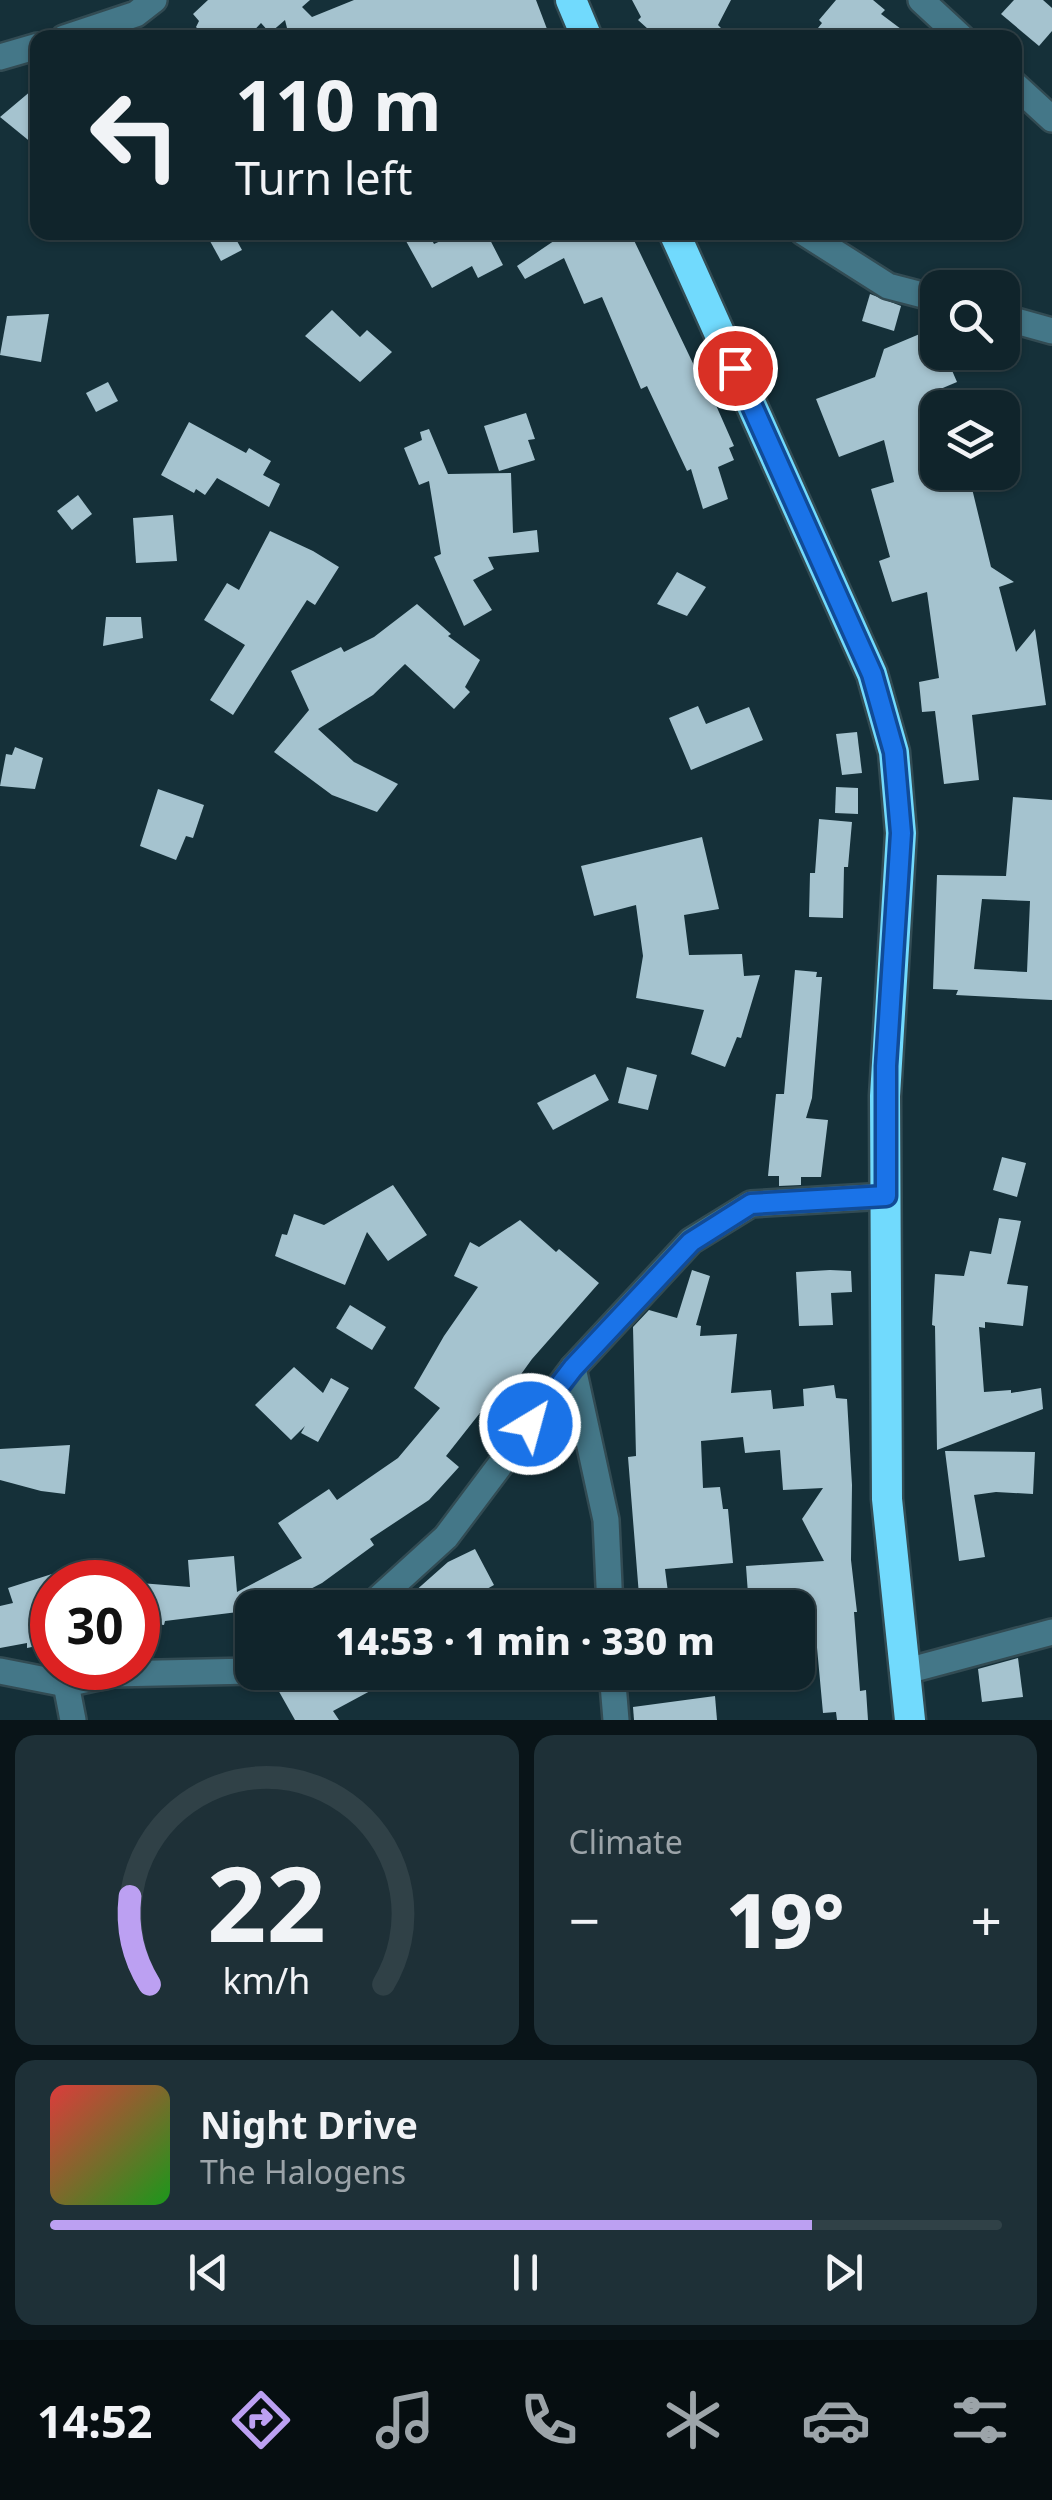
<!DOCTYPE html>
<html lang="en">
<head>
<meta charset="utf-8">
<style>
	:root { --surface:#10242b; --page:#1e3037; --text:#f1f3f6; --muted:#9ca4a9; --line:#304147; --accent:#bca0f2 }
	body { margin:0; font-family:"Noto Sans",sans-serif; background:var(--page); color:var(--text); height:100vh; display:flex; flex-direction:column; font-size:38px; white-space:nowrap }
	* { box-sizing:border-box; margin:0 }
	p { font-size:32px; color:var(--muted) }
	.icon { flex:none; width:55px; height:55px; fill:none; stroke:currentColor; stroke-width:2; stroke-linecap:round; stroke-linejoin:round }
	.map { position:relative; height:1720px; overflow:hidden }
	.sheet { display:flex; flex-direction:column; gap:15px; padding:15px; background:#091418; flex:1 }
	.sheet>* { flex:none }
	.banner { position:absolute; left:30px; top:30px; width:992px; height:210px; border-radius:20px; box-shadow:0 2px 8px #0004,0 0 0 2px var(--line); background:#10242b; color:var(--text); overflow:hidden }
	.tools { position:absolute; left:920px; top:270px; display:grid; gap:20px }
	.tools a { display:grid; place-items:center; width:100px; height:100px; border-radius:20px; background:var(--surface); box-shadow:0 2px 8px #0004,0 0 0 2px var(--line); font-size:50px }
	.speed { position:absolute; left:30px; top:1560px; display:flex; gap:20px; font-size:50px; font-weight:700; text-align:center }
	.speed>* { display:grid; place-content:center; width:130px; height:130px; border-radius:50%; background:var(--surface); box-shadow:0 2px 8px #0004,0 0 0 2px var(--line); line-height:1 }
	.speed .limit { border:15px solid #d22; background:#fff; color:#111 }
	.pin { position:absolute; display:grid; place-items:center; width:85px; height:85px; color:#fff; margin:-42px; border:5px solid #fff; border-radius:50%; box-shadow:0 2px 10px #0007 }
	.me { position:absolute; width:110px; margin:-55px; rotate:37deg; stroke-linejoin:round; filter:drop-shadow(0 0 8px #0008) }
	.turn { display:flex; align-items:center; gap:35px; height:210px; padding:0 40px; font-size:45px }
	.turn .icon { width:130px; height:130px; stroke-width:2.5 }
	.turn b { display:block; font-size:70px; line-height:85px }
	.big { font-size:75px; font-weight:800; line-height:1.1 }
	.sheet .tile { flex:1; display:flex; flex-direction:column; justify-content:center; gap:15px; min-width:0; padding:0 35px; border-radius:20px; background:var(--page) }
	.sheet .dial { align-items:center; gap:0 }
	.dial svg { height:260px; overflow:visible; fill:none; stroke:var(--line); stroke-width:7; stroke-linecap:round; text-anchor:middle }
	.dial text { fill:var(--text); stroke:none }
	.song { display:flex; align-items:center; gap:30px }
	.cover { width:120px; height:120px; border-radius:15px; background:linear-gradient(135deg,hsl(0 70% 55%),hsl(120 70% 35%)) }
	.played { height:10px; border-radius:5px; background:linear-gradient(90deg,var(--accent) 80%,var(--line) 80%) }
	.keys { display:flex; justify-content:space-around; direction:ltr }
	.heat { display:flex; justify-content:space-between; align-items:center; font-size:55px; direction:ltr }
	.sheet .tiles { flex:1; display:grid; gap:15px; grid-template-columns:1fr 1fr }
	.tile:last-child { grid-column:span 2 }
	.trip { position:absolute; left:235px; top:1590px; width:580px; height:100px; border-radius:20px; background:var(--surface); box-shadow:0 2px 8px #0004,0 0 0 2px var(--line); font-weight:800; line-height:100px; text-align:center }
	.tabs { display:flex; height:160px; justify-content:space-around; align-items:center; background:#060e11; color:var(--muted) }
	.tabs .icon { width:70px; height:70px }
	.tabs .on { color:var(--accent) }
	.tabs b { font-size:45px; color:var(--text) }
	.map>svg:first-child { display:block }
	.building { fill:#a5c3cf; fill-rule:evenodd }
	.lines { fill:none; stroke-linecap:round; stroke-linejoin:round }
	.street-casing { stroke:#324b53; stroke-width:30 }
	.highway-casing { stroke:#324b53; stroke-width:35 }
	.street { stroke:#478; stroke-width:25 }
	.highway { stroke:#71dafd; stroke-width:30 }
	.route-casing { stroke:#114b97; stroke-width:25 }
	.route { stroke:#1a73e8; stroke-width:18 }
</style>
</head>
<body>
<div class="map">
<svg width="1052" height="1720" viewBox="0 0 1052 1720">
	<rect width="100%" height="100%" fill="#153039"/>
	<g class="building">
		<polygon points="208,0 310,0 302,7 312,17 354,0 536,0 547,29 520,38 265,38 287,28 285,20 270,33 261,23 247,38 206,38 196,27 199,21 193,14"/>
		<polygon points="632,0 731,0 718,25 731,38 658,38 638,20 641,17"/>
		<polygon points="836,0 873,0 885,10 881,14 913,38 810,38 822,23 819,20"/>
		<polygon points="1014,0 1043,0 1052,8 1052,31 1039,46 1001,14"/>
		<polygon points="38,85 38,148 0,117"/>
		<polygon points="205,232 232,232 242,250 221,261"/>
		<polygon points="401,232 428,232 434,244 460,232 486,232 503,265 478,278 472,266 432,288"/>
		<polygon points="567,232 630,232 701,380 704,378 734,446 729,448 734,460 718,467 728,499 703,509 691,469 687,471 647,386 641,389 602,297 584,304 564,258 525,279 517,266"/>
		<polygon points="870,294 901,306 894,331 862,321"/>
		<polygon points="332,310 360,337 367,330 392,352 360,382 305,336"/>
		<polygon points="49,314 41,362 0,355 7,316"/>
		<polygon points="934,328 938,352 944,352 957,382 938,390 938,472 968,472 991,567 1014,582 999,587 1016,652 1035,629 1046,705 972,715 979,780 944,784 935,711 922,712 919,682 939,678 927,592 892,602 879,561 890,557 871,489 894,482 884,440 839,457 816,399 875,377 884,349"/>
		<polygon points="108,382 118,401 96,412 86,393"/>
		<polygon points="526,413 535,439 528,440 535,460 499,471 484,426"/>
		<polygon points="189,422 246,453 249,448 271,461 263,475 280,484 269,507 217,478 205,495 196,489 194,493 161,475"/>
		<polygon points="429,429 448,474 511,473 513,533 537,530 539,552 488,557 494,569 473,580 492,610 464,626 434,557 441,554 429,481 419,485 404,448 422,440 420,432"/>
		<polygon points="78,495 92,514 72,530 57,511"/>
		<polygon points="173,515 177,561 136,563 133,518"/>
		<polygon points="270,531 313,551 339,567 315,605 307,600 233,715 210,700 245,645 204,620 227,583 239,590"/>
		<polygon points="677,572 706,587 687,616 657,604"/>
		<polygon points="417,604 451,634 448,636 480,660 465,687 470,692 454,709 405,664 373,695 318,729 354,762 398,784 377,812 332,795 274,752 309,710 291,671 341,647 344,652 374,637"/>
		<polygon points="106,617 141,617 143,638 103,646"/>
		<polygon points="698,706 706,724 749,707 763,740 691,770 669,718"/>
		<polygon points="857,732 862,773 842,775 836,734"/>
		<polygon points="15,747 43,758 35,789 0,786 6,754 12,755"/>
		<polygon points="836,787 858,788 858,814 835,813"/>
		<polygon points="158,789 204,805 193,838 186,836 176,860 140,846"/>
		<path d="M1013,797L1052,800V1000L956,995L958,990L933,989L937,875L1006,876ZM982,899L1030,901L1027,972L974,969Z"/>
		<polygon points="819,819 852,822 848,867 844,867 843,918 809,917 810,873 815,873"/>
		<polygon points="702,837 719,909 684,915 689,955 742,954 744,976 760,975 741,1038 737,1037 725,1067 691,1054 704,1010 636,998 643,956 636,905 594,916 581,866"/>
		<polygon points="795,970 817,972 816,977 822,977 812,1098 806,1118 828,1120 821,1177 801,1177 801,1185 779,1186 779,1176 768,1176 776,1094 784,1094"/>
		<polygon points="627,1067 657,1075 648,1110 618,1103"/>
		<polygon points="595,1074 609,1100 553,1130 537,1103"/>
		<polygon points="1002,1157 1026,1163 1017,1197 993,1190"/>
		<polygon points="393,1185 427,1235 388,1261 367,1232 345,1285 275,1256 282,1234 287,1235 294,1214 324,1225"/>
		<polygon points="999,1218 1021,1221 1007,1284 1028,1286 1023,1326 985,1322 985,1328 979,1327 984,1392 1011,1390 1011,1393 1041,1388 1043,1409 937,1450 935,1326 932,1325 935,1274 964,1276 970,1251 991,1254"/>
		<polygon points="520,1220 556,1252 559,1249 599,1283 532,1359 514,1384 506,1380 446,1456 459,1467 429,1500 370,1539 374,1545 322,1583 274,1608 238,1608 238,1612 165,1621 164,1625 138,1622 140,1583 190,1587 188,1560 234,1556 237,1592 302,1558 278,1523 329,1489 337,1500 398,1458 440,1408 414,1388 444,1336 478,1287 454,1276 470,1242 479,1247"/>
		<polygon points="692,1270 710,1276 696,1325 701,1326 700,1336 737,1334 731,1393 771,1390 773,1409 804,1406 803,1389 834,1385 836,1398 847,1399 852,1485 851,1560 857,1612 854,1612 860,1691 866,1690 868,1720 837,1720 836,1712 823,1713 814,1615 798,1616 798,1608 749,1608 746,1566 824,1561 802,1519 823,1488 783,1490 780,1450 745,1453 743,1437 701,1441 703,1488 720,1487 723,1509 728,1509 733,1563 665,1569 670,1608 640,1608 628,1457 636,1456 633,1327 649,1310 677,1318"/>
		<polygon points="830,1270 851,1271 852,1292 831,1293 833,1325 799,1326 796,1272"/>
		<polygon points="350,1305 386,1327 372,1350 336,1328"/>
		<polygon points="294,1367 323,1393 331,1378 349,1388 318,1442 301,1433 305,1426 291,1440 255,1405"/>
		<polygon points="70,1445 65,1494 41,1491 0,1480 0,1449"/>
		<polygon points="945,1451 1035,1452 1033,1494 996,1492 974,1495 985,1557 959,1561"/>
		<polygon points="475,1549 494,1585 476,1595 451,1588 465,1608 396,1608 448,1562"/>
		<polygon points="52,1574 52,1635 47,1636 47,1644 27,1648 27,1643 0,1648 0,1606 13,1603 8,1588"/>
		<polygon points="1018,1658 1023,1697 982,1702 978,1669"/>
		<polygon points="306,1672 359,1672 372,1690 333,1711 339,1720 295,1720 277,1688"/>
		<polygon points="715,1696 717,1720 634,1720 633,1707"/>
	</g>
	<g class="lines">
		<defs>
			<g id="street">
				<polyline points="921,0 962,38"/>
				<polyline points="64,38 136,14 154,0"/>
				<polyline points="0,57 38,46"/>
				<polyline points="1015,85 1052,119"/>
				<polyline points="803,232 888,286 938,299"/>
				<polyline points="1002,317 1052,331"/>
				<polyline points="573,1368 606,1520 610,1608"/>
				<polyline points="368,1608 446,1537 573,1368 691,1241 751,1204 886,1196"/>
				<polyline points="0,1671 66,1684 112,1674 252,1671"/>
				<polyline points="612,1672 616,1720"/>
				<polyline points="903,1672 1052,1632"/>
				<polyline points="66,1684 73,1720"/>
			</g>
			<g id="highway">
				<polyline points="571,0 587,38"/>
				<polyline points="674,232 872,674 894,752 901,833 885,1096 887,1499 910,1720"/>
			</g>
		</defs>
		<use href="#street" class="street-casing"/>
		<use href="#highway" class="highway-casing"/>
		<use href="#street" class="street"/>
		<use href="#highway" class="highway"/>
	</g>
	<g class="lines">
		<defs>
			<polyline id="route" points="530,1424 573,1368 691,1242 751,1204 886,1196 886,1066 901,833 894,752 872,674 735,368"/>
		</defs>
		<use href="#route" class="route-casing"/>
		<use href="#route" class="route"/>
	</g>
</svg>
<div class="tools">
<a><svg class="icon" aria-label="search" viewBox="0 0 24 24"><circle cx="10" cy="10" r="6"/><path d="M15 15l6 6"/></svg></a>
<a><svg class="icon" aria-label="layers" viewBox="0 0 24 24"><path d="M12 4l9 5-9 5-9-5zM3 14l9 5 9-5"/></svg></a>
</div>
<div class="speed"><div class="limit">30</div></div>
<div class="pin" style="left:735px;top:368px;background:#d93025"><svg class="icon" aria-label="arrive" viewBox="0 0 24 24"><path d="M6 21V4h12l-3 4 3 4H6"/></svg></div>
<svg class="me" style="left:530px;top:1424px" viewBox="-20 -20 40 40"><circle r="17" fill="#1a73e8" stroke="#fff" stroke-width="3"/><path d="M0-11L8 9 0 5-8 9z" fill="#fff"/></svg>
<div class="trip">14:53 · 1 min · 330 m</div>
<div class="banner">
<div class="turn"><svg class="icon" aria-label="left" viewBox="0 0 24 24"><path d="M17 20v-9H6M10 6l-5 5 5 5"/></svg><div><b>110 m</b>Turn left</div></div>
</div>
</div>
<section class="sheet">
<div class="tiles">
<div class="tile dial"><svg viewBox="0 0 100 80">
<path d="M14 69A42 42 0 1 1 86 69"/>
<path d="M14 69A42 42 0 0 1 8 42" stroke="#bca0f2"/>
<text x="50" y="56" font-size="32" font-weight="700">22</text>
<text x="50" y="72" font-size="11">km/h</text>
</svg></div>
<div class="tile"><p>Climate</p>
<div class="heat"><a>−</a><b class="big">19°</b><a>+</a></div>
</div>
<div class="tile">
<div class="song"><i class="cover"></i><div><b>Night Drive</b><p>The Halogens</p></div></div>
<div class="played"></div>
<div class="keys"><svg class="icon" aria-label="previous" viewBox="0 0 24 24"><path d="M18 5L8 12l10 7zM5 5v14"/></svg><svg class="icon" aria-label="pause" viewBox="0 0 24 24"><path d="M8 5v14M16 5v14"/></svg><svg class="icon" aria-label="next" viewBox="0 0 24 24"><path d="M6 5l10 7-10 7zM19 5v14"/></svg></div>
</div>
</div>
</section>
<nav class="tabs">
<b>14:52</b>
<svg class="icon on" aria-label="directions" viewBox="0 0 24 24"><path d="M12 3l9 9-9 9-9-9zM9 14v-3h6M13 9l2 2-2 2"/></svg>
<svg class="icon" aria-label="music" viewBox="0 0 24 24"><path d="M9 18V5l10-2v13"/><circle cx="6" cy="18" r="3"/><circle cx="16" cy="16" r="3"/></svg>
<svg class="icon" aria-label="phone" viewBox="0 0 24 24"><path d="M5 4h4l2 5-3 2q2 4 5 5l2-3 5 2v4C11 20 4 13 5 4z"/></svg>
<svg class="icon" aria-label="climate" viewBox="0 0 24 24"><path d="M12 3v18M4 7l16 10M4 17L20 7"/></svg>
<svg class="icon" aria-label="car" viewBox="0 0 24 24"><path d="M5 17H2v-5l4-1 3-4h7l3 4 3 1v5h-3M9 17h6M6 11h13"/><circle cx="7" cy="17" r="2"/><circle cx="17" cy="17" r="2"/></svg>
<svg class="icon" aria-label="filters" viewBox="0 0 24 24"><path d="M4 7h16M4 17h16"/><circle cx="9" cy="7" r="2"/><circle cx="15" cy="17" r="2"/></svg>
</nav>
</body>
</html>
